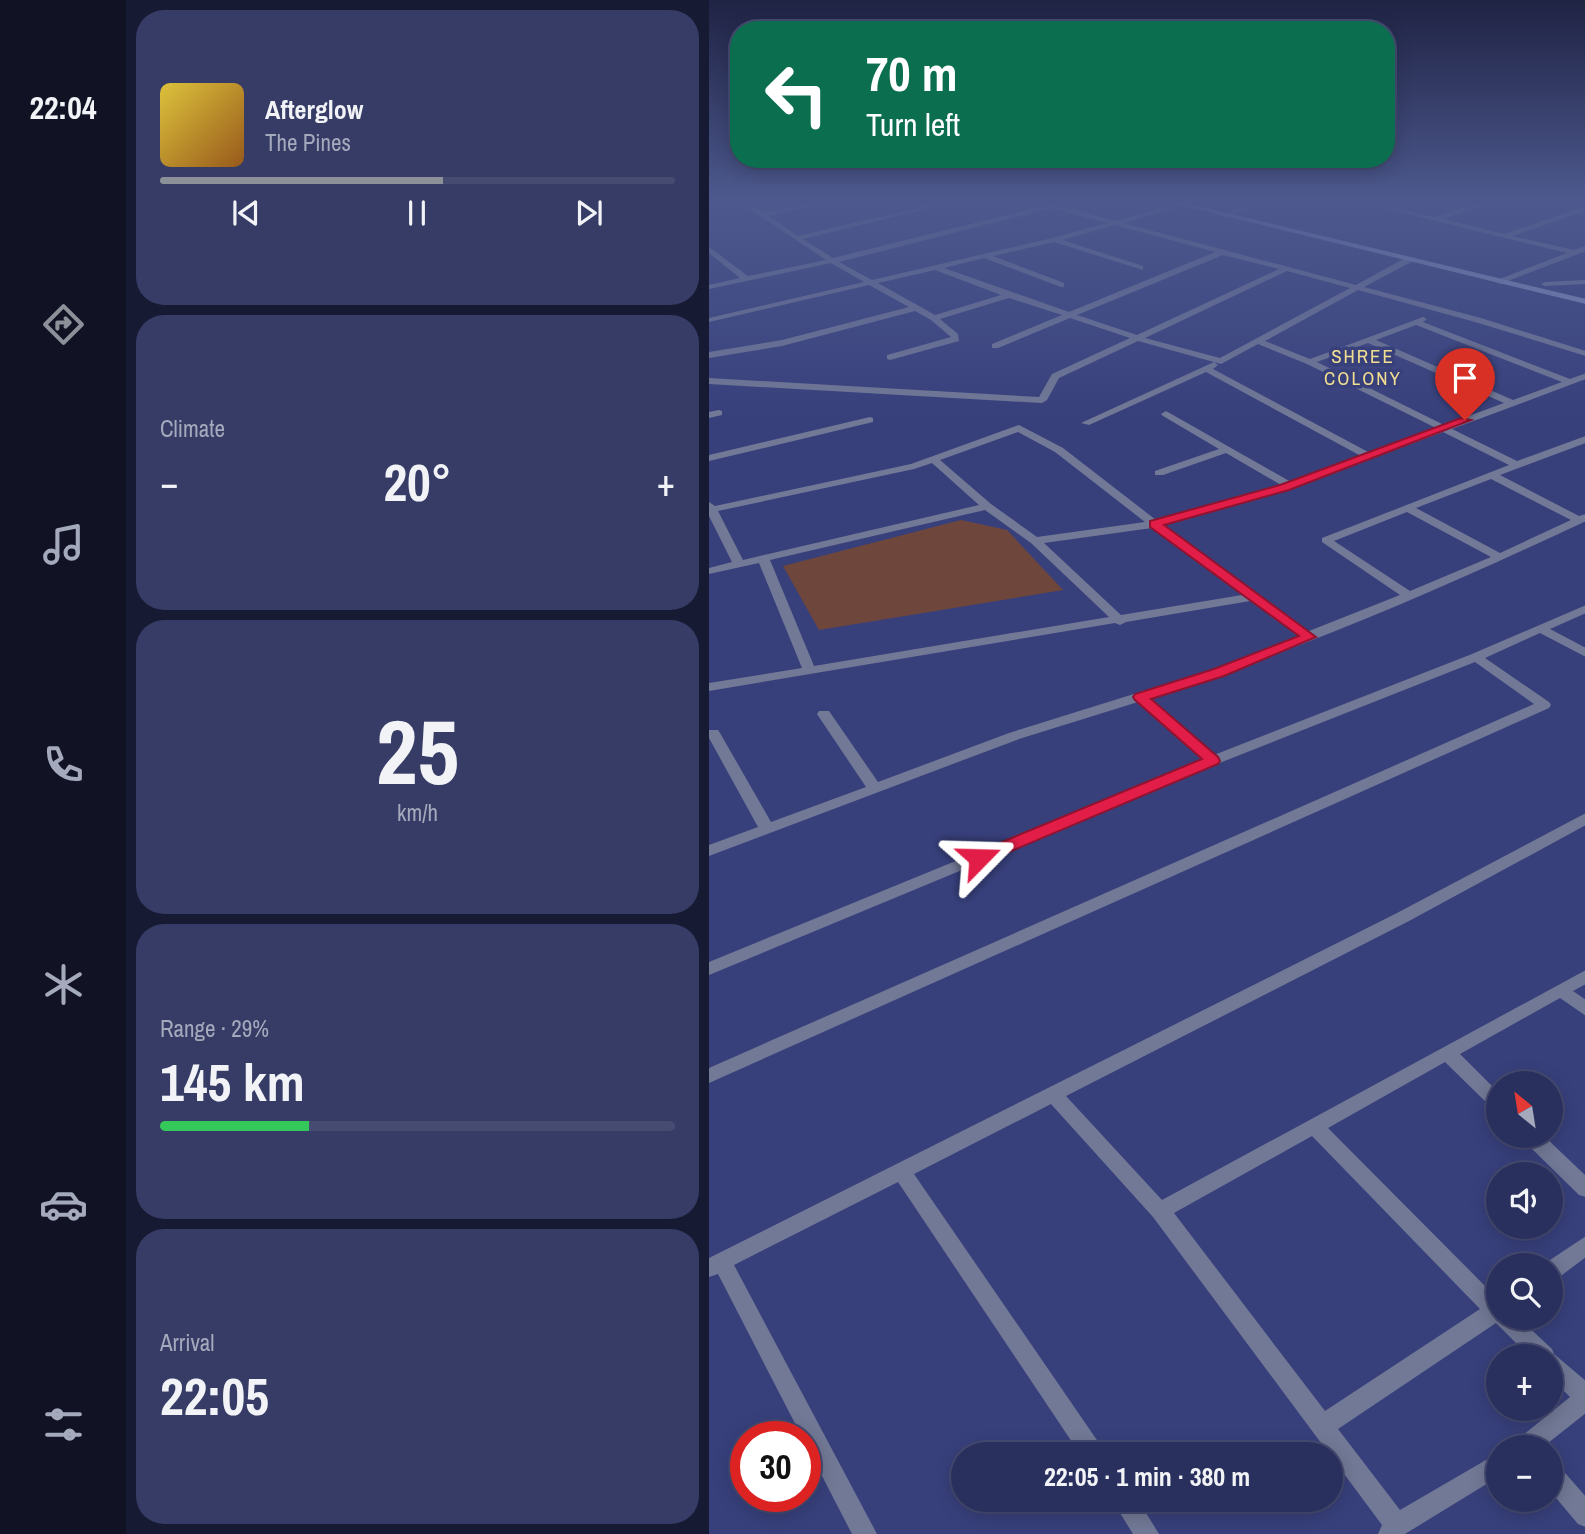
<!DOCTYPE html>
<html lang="en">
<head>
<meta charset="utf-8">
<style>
	:root { --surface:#2a305d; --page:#363c66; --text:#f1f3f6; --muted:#a5a9bc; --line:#464b72; --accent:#8c9099 }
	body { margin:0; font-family:"Archivo Narrow",sans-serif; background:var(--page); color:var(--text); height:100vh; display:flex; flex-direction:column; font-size:26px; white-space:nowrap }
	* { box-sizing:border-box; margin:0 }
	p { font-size:23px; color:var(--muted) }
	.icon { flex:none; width:38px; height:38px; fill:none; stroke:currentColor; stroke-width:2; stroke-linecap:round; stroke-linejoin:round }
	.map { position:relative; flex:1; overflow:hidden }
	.sheet { display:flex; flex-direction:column; gap:10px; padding:10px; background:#171a33; width:583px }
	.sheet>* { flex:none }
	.guide { position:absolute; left:21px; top:21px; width:665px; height:147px; border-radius:28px; box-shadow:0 4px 18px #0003,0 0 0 2px var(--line); background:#0b6e4f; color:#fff; overflow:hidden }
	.needle { width:46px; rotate:330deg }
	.controls { position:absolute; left:777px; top:1071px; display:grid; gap:14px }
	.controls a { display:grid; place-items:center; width:77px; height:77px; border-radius:50%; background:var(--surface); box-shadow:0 4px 18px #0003,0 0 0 2px var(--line); font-size:35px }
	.speed { position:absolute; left:21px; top:1421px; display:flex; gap:14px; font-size:35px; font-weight:700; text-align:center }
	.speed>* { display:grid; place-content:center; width:91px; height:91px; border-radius:50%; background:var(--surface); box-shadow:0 4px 18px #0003,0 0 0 2px var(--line); line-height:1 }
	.speed .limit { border:10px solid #d22; background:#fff; color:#111 }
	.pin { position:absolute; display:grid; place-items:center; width:60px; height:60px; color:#fff; margin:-72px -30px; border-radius:50% 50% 50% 0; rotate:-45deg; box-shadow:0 0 7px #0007 }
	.pin .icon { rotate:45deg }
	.me { position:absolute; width:77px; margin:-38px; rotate:68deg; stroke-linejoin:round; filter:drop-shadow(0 0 5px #0008) }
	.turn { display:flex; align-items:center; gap:24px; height:147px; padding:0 21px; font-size:32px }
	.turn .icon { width:91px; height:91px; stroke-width:2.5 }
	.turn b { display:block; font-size:49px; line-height:60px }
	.big { font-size:52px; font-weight:700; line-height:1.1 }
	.sheet .widget { flex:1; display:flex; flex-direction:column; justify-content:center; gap:10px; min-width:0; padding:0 24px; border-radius:28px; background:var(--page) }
	.sheet .dial { align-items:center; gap:0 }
	.dial b { font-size:91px; line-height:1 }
	.song { display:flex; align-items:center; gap:21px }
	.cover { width:84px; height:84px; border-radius:10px; background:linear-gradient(135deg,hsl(50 70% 55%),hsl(30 70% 35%)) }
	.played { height:7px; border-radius:4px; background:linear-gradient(90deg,var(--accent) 55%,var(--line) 55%) }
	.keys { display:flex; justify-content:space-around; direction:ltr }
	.heat { display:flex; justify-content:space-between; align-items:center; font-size:38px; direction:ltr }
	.charge { height:10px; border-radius:5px; background:linear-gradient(90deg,#34c759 29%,var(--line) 0) }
	.trip { position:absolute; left:242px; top:1442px; width:392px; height:70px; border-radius:35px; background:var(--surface); box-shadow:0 4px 18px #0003,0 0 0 2px var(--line); font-weight:700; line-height:70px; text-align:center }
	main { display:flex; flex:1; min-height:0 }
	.tab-bar { display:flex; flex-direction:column; width:126px; justify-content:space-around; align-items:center; background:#111325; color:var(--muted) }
	.tab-bar .icon { width:49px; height:49px }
	.tab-bar .selected { color:var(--accent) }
	.tab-bar b { font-size:32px; color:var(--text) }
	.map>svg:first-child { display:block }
	.green { fill:#6f463b }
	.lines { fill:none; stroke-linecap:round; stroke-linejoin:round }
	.street { fill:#727996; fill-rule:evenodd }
	.secondary { fill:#8a94c1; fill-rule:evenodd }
	.route { fill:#e11d48; stroke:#92132f; stroke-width:2 }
	.labels { text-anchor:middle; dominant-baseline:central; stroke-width:7; stroke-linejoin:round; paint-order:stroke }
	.far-neighbourhood-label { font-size:19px; letter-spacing:2px; fill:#f2de90; stroke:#38407c }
</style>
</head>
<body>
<main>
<nav class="tab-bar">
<b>22:04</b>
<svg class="icon selected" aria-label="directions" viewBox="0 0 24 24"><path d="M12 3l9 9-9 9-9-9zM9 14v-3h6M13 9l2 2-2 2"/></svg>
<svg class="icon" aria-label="music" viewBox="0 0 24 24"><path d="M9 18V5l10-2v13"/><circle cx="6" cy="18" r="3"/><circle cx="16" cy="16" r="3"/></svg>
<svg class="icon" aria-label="phone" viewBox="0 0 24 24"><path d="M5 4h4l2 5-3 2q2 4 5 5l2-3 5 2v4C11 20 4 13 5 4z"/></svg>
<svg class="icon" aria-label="climate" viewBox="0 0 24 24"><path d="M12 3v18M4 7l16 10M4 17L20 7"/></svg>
<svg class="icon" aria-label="car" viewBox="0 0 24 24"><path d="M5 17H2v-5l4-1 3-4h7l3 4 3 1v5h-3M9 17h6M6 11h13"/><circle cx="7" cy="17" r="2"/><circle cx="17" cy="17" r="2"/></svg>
<svg class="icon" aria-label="filters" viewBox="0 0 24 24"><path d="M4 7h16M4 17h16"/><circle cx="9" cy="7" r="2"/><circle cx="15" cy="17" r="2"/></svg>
</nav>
<section class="sheet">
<div class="widget">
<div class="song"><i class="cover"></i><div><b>Afterglow</b><p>The Pines</p></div></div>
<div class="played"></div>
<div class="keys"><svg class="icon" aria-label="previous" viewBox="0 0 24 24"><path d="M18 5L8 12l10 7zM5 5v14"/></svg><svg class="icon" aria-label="pause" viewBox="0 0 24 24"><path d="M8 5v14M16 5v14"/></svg><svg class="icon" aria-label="next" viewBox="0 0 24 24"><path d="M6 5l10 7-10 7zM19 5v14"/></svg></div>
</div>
<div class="widget"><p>Climate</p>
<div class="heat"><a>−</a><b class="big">20°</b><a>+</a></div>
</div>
<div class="widget dial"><b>25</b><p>km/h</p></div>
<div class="widget"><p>Range · 29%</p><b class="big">145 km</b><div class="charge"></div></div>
<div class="widget"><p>Arrival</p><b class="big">22:05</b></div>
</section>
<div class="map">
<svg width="877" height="1534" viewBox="0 0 877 1534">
	<rect width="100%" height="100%" fill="#38407c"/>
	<polygon class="green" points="252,520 298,530 354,590 110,630 74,566"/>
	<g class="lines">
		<g class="street">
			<path d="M30,202H38L54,213L105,202H120L59,216L89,236L209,208L208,206L211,204L217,206L245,202L94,239L124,258L334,206L324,202H337L406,221L474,202H486L414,223L647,285L698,257H704V261L655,287L772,318L877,351V356L766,322L649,290L556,341L601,359L714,317L718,319L714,322L861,379L877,373V379L743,429L808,461L877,436V443L791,475L870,516L877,514V521C734,588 590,651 440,698L505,755L763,654L877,605V613L841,629L877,648V657L831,633L776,658L840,702L842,705L840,708L0,1083V1068L825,704L766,662L508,764L0,975V962L493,760L429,702L310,739L0,856V845L49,827L0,738V730H9L11,733L62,822L157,787L108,714L110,711H120L169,782L300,733L505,669L590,636L541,601L417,622L411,625L406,623L0,691V683L93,668L50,563L0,574V568L23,562L0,516V502L6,506L202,464L310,425L354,448L447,520L572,485L517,453L454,475H446V471L510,449L454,416L452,414L457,411L582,482L652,456L497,372L380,425L372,423L505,362L509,365L504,369L661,453L727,428L598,364L549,344L512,364L429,341L350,378L338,400L333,403L0,384V378L330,397L343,374L421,338L361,318L289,348H283V344L353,315L300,298L231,319L249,334L250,341L181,360L178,359V355L242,337L222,320L206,311L73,346L0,358V352L73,340L200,307L160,285L0,322V318L155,282L122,263L0,289V285L31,278L0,253V247L39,276L117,260ZM342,208L398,223L343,238L163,280L130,262ZM406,225L506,252L360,312L235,268L275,258L352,287H355V283L284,256L345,242L434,270V266L353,240ZM514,255L570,269L428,335L368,315ZM226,270L292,295L226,315L169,283ZM578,271L641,288L511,358L436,338ZM707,325L853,382L804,400L667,340ZM659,343L795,403L735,425L608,362ZM309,432L346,452L436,522L328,537L282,504L231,460ZM734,432L800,465L613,538V542L691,595L600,631L453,525L579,490ZM223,463L270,505L34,560L9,511L205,469ZM782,479L862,520L791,553L707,508ZM276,510L322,543L400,617L105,666L61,560ZM698,512L782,557L701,591L625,541ZM443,528L533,595L412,615L335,543Z"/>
			<polygon points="546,202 557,202 516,217 511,216"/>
			<polygon points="649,202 663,202 725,217 772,202 784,202 734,219 795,234 877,206 877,211 803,236 865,250 877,246 877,251 791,284 787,282 788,280 858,253"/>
			<polygon points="877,280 877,284 836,286 832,284 836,282"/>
			<polygon points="10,410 13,411 13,415 0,418 0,412"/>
			<polygon points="161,417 164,418 164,422 0,461 0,455"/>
			<path d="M877,813V825L700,921L357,1096L453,1200L877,970V984L864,991L877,1000V1016L851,998L751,1054L789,1092V1110L783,1108L736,1062L619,1128L789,1299V1318H810L843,1349L845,1354L877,1381V1413L834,1447H806L809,1439L861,1397L842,1378V1356H820L787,1323L629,1429L691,1510L789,1453V1477L696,1534H669L673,1525L444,1217L342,1104L205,1174L392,1446L395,1454H371L189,1182L25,1265L168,1534H143L96,1443V1437H93L9,1274L0,1277V1258L688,913ZM603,1136L771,1309L616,1411L465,1213Z"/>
			<polygon points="814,1136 835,1136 877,1176 877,1197 870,1195 816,1142"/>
			<polygon points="877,1236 877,1257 849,1278 842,1280 842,1265 835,1264"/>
			<polygon points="842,1463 850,1466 877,1497 877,1527 869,1524 842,1492"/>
			<polygon points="403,1500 429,1500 450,1534 424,1534"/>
		</g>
		<polygon class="secondary" points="458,202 472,202 877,299 877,304"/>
	</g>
	<linearGradient id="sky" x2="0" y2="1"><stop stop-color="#1f2344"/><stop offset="0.48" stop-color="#4d598e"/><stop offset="1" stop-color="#4d598e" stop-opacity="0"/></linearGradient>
	<rect width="877" height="417" fill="url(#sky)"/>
	<polygon class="route" points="752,418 762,420 580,490 455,525 607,637 515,676 442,699 509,757 511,761 509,764 276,862 264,862 262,858 264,854 493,759 426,700 424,697 426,694 505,669 590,636 441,527 441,521 571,485"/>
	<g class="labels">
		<g class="far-neighbourhood-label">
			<text x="654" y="356">SHREE<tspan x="654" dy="22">COLONY</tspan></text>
		</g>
	</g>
</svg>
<div class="controls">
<a><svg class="needle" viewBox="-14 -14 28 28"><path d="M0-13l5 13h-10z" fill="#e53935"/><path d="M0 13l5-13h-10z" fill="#a5a9bc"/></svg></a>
<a><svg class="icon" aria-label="sound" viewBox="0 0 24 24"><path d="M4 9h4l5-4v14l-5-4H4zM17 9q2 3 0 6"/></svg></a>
<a><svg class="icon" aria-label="search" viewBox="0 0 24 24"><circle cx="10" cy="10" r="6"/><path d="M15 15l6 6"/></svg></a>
<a>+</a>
<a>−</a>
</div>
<div class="speed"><div class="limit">30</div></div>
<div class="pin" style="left:756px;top:420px;background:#d93025"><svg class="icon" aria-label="arrive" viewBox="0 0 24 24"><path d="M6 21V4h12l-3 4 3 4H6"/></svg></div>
<svg class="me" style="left:270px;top:858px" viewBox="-20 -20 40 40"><path d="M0-17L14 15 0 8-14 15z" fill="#e11d48" stroke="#fff" stroke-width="4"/></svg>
<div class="trip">22:05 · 1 min · 380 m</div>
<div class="guide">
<div class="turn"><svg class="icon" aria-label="left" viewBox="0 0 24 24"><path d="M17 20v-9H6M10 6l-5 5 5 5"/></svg><div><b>70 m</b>Turn left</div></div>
</div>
</div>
</main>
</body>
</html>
